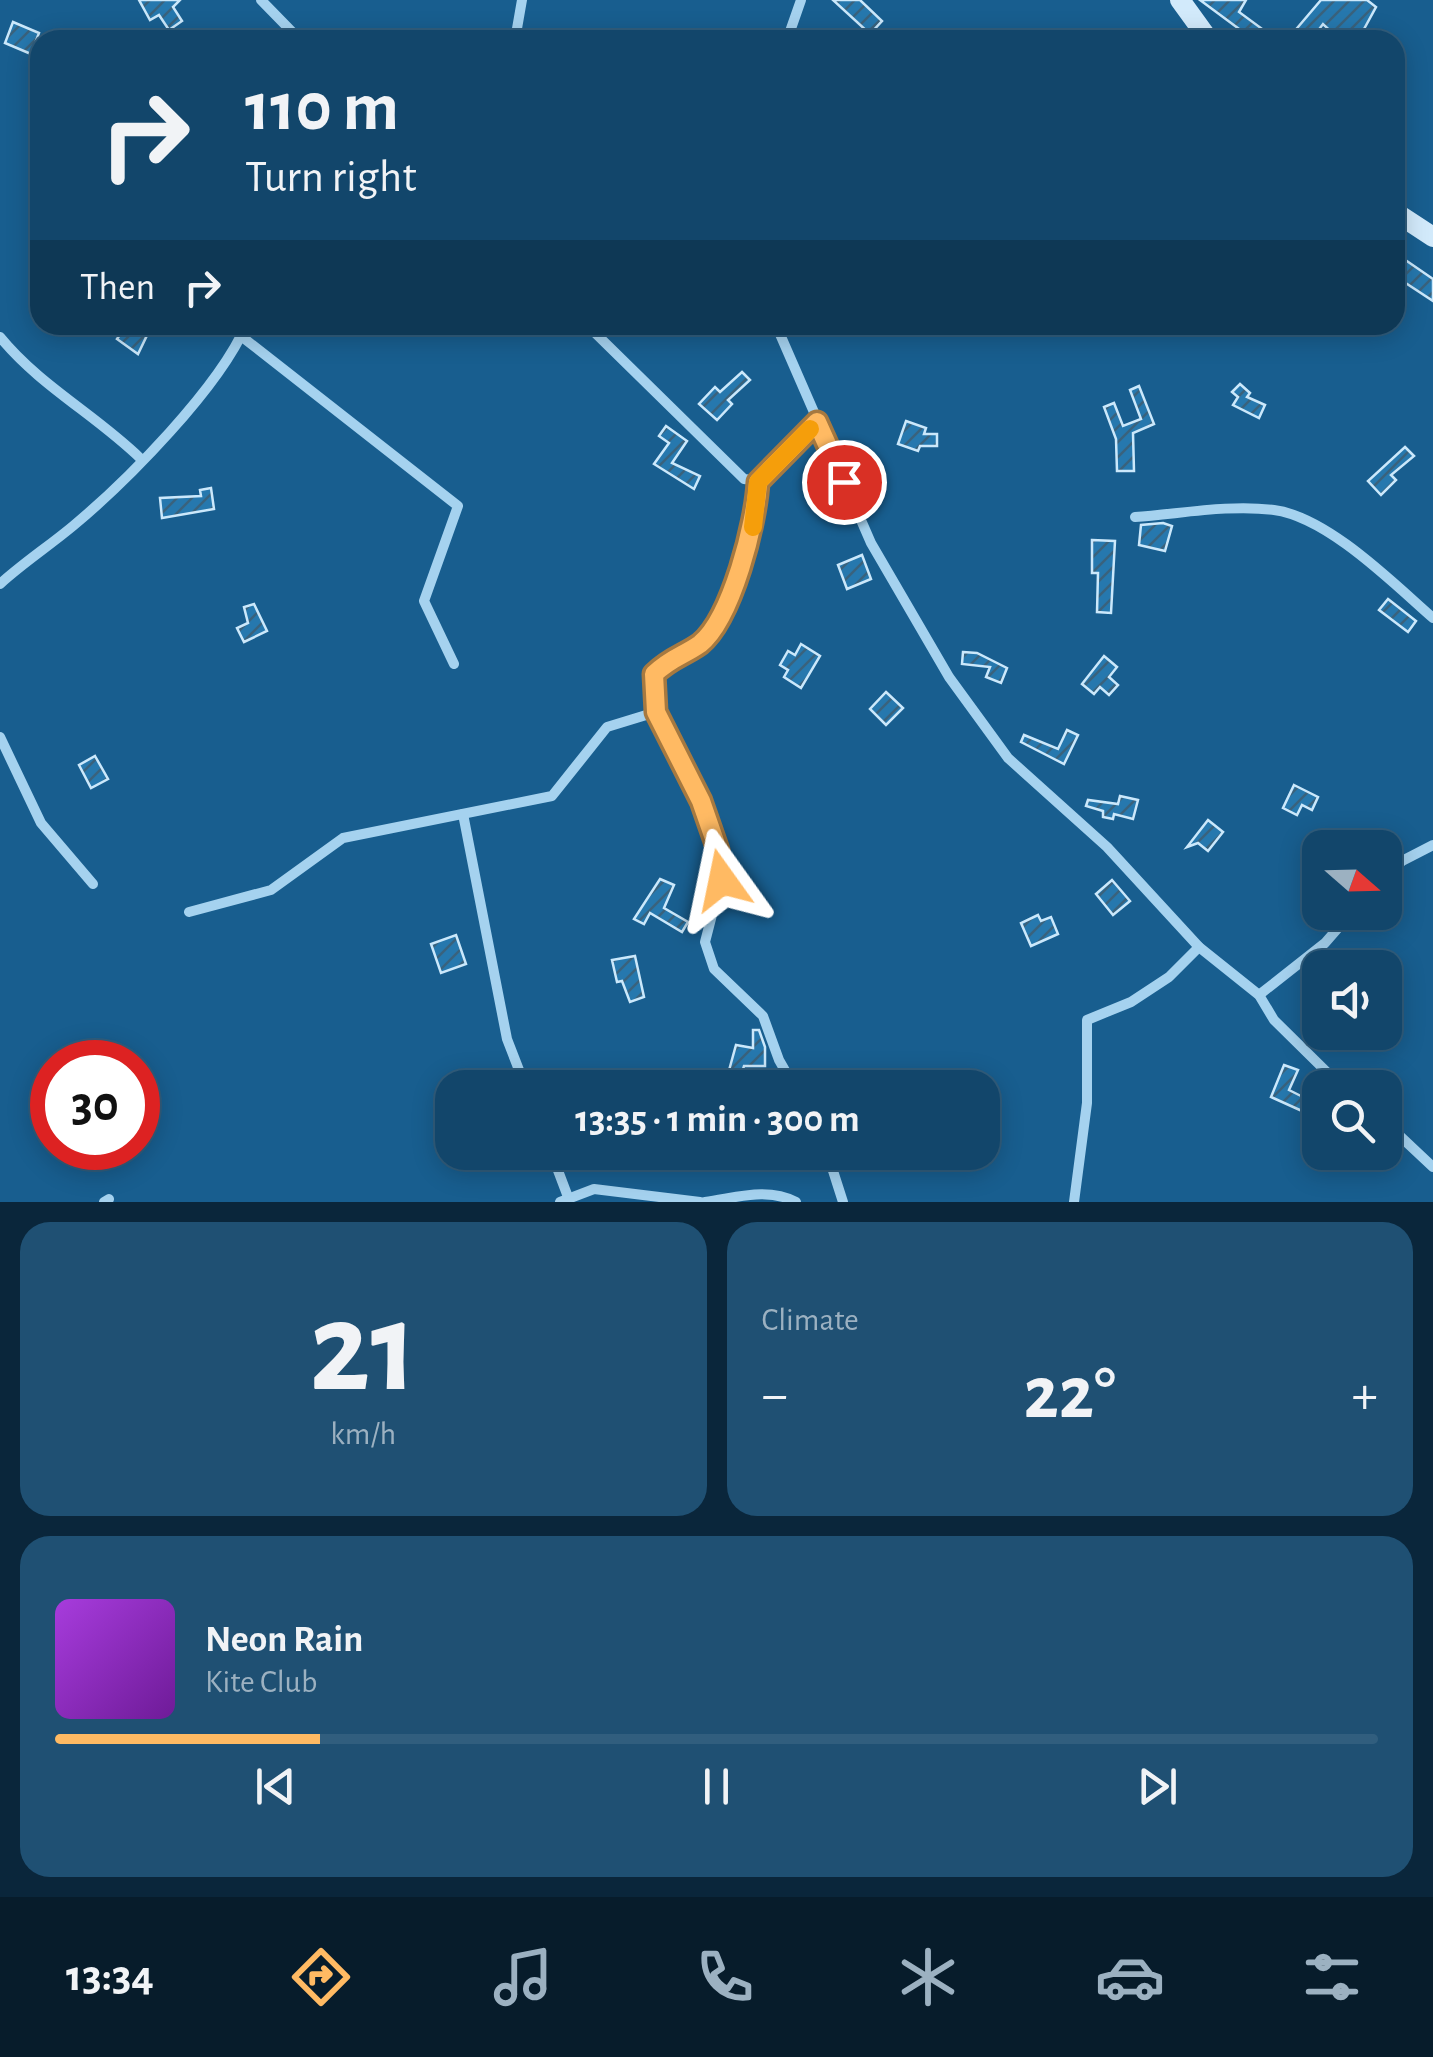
<!DOCTYPE html>
<html lang="en">
<head>
<meta charset="utf-8">
<style>
	:root { --surface:#12466b; --page:#1f5073; --text:#f1f3f6; --muted:#9cb1c1; --line:#315e7e; --accent:#ffba63 }
	body { margin:0; font-family:"Alegreya Sans",sans-serif; background:var(--page); color:var(--text); height:100vh; display:flex; flex-direction:column; font-size:38px; white-space:nowrap }
	* { box-sizing:border-box; margin:0 }
	p { font-size:32px; color:var(--muted) }
	.icon { flex:none; width:55px; height:55px; fill:none; stroke:currentColor; stroke-width:2; stroke-linecap:round; stroke-linejoin:round }
	.map { position:relative; height:1202px; overflow:hidden }
	.panel { display:flex; flex-direction:column; gap:20px; padding:20px; background:#0a263b; flex:1 }
	.panel>* { flex:none }
	.banner { position:absolute; left:30px; top:30px; width:1375px; height:305px; border-radius:30px; box-shadow:0 5px 25px #0003,0 0 0 2px var(--line); background:#12466b; color:var(--text); overflow:hidden }
	.needle { width:65px; rotate:110deg }
	.fabs { position:absolute; left:1302px; top:830px; display:grid; gap:20px }
	.fabs a { display:grid; place-items:center; width:100px; height:100px; border-radius:20px; background:var(--surface); box-shadow:0 5px 25px #0003,0 0 0 2px var(--line); font-size:50px }
	.speed { position:absolute; left:30px; top:1040px; display:flex; gap:20px; font-size:50px; font-weight:700; text-align:center }
	.speed>* { display:grid; place-content:center; width:130px; height:130px; border-radius:50%; background:var(--surface); box-shadow:0 5px 25px #0003,0 0 0 2px var(--line); line-height:1 }
	.speed .limit { border:15px solid #d22; background:#fff; color:#111 }
	.pin { position:absolute; display:grid; place-items:center; width:85px; height:85px; color:#fff; margin:-42px; border:5px solid #fff; border-radius:50%; box-shadow:0 2px 10px #0007 }
	.me { position:absolute; width:110px; margin:-55px; rotate:348deg; stroke-linejoin:round; filter:drop-shadow(0 0 8px #0008) }
	.turn { display:flex; align-items:center; gap:35px; height:210px; padding:0 50px; font-size:45px }
	.turn .icon { width:130px; height:130px; stroke-width:2.5 }
	.turn b { display:block; font-size:70px; line-height:85px }
	.then { display:flex; align-items:center; height:95px; padding:0 50px; background:#0003; gap:20px; font-size:38px }
	.big { font-size:75px; font-weight:700; line-height:1.1 }
	.panel .card { flex:1; display:flex; flex-direction:column; justify-content:center; gap:15px; min-width:0; padding:0 35px; border-radius:30px; background:var(--page) }
	.panel .dial { align-items:center; gap:0 }
	.dial b { font-size:130px; line-height:1 }
	.song { display:flex; align-items:center; gap:30px }
	.cover { width:120px; height:120px; border-radius:15px; background:linear-gradient(135deg,hsl(280 70% 55%),hsl(280 70% 35%)) }
	.played { height:10px; border-radius:5px; background:linear-gradient(90deg,var(--accent) 20%,var(--line) 20%) }
	.keys { display:flex; justify-content:space-around; direction:ltr }
	.heat { display:flex; justify-content:space-between; align-items:center; font-size:55px; direction:ltr }
	.panel .tiles { flex:1; display:grid; gap:20px; grid-template-columns:1fr 1fr }
	.card:last-child { grid-column:span 2 }
	.trip { position:absolute; left:435px; top:1070px; width:565px; height:100px; border-radius:30px; background:var(--surface); box-shadow:0 5px 25px #0003,0 0 0 2px var(--line); font-weight:700; line-height:100px; text-align:center }
	.tabs { display:flex; height:160px; justify-content:space-around; align-items:center; background:#071c2b; color:var(--muted) }
	.tabs .icon { width:70px; height:70px }
	.tabs .on { color:var(--accent) }
	.tabs b { font-size:45px; color:var(--text) }
	.map>svg:first-child { display:block }
	.building { fill:url(#building-hatch); stroke:#cbe8fb; stroke-width:2.5 }
	.lines { fill:none; stroke-linecap:round; stroke-linejoin:round }
	.street { stroke:#a5d2ef; stroke-width:10 }
	.secondary { stroke:#d2eafb; stroke-width:20 }
	.route-casing { stroke:#a67940; stroke-width:25 }
	.route { stroke:#ffba63; stroke-width:18 }
	.slow { stroke:#f59e0b; stroke-width:18 }
</style>
</head>
<body>
<div class="map">
<svg width="1433" height="1202" viewBox="0 0 1433 1202">
	<defs>
		<pattern id="building-hatch" width="6" height="6" patternUnits="userSpaceOnUse" patternTransform="scale(2.5)"><rect width="6" height="6" fill="#2678ae"/><path d="M-1 1l2-2M0 6l6-6M5 7l2-2" fill="none" stroke="#39627d"/></pattern>
	</defs>
	<rect width="100%" height="100%" fill="#185e8f"/>
	<g class="building">
		<polygon points="139,0 180,0 173,7 182,21 169,30 159,15 150,20"/>
		<polygon points="833,0 860,0 882,21 870,34"/>
		<polygon points="1200,0 1246,0 1239,12 1277,40 1254,40"/>
		<polygon points="1321,0 1367,0 1376,7 1358,40 1340,40 1323,24 1311,40 1287,40"/>
		<polygon points="13,22 39,33 31,54 5,43"/>
		<polygon points="1401,257 1433,279 1433,301 1395,276"/>
		<polygon points="127,325 152,325 138,354 117,339"/>
		<polygon points="742,372 750,380 728,400 732,404 717,420 699,404 715,387 720,392"/>
		<polygon points="1240,384 1250,393 1247,397 1265,405 1259,418 1233,405 1238,397 1232,392"/>
		<polygon points="1139,386 1154,424 1133,433 1134,471 1117,471 1116,439 1104,407 1114,403 1123,426 1141,419 1130,390"/>
		<polygon points="906,421 926,428 924,434 937,434 937,446 920,446 918,451 898,444"/>
		<polygon points="666,426 687,441 672,463 700,476 694,489 654,464 669,443 659,436"/>
		<polygon points="1405,447 1414,456 1391,475 1396,480 1381,495 1368,481"/>
		<polygon points="211,488 214,509 162,518 160,498 201,496 200,490"/>
		<polygon points="1163,523 1172,526 1165,551 1139,545 1141,525"/>
		<polygon points="1092,540 1115,541 1111,613 1097,612 1098,573 1092,573"/>
		<polygon points="862,555 871,579 847,589 838,565"/>
		<polygon points="1388,599 1416,621 1408,632 1379,610"/>
		<polygon points="254,604 267,631 244,642 237,628 248,623 244,607"/>
		<polygon points="801,644 820,656 801,688 784,677 788,670 780,665 788,651 795,655"/>
		<polygon points="963,652 977,653 1007,668 1001,683 986,677 990,667 962,664"/>
		<polygon points="1104,656 1117,667 1109,677 1118,685 1109,695 1100,687 1094,694 1082,684"/>
		<polygon points="886,692 903,708 886,725 870,709"/>
		<polygon points="1067,730 1078,735 1064,764 1021,742 1024,735 1058,749"/>
		<polygon points="95,756 108,779 91,788 79,765"/>
		<polygon points="1294,785 1318,797 1312,810 1302,805 1297,815 1283,808"/>
		<polygon points="1120,796 1138,800 1133,819 1114,814 1113,819 1103,817 1103,811 1086,806 1088,800 1118,804"/>
		<polygon points="1208,820 1223,832 1208,851 1198,843 1187,847"/>
		<polygon points="660,879 674,885 664,908 688,922 682,932 650,913 644,924 634,919"/>
		<polygon points="1112,880 1130,901 1113,915 1096,894"/>
		<polygon points="1038,915 1041,921 1051,917 1058,934 1031,946 1021,923"/>
		<polygon points="456,935 466,964 441,973 431,944"/>
		<polygon points="635,956 644,997 630,1002 622,981 617,982 612,960"/>
		<polygon points="753,1030 759,1030 765,1047 765,1066 744,1066 737,1088 730,1088 732,1075 728,1074 736,1045 753,1048"/>
		<polygon points="1284,1065 1298,1070 1289,1090 1307,1099 1302,1111 1271,1097"/>
	</g>
	<g class="lines">
		<g class="street">
			<polyline points="261,0 300,40"/>
			<polyline points="515,40 522,0"/>
			<polyline points="787,40 801,0"/>
			<polyline points="587,325 744,479 760,481 817,422"/>
			<polyline points="776,325 871,543 949,677 1008,758 1107,847 1199,947 1259,995 1274,1020 1343,1088"/>
			<polyline points="241,336 458,506 424,601 454,664"/>
			<path d="M0,337C40,386 96,415 141,459"/>
			<path d="M757,481C756,522 733,618 699,644C683,656 672,657 654,675L656,712L701,801L719,850L721,880L705,942L714,969L763,1016L779,1060L795,1088"/>
			<path d="M1135,517C1179,514 1230,504 1274,510C1328,517 1394,584 1433,618"/>
			<path d="M0,584C23,563 49,546 73,526C127,481 219,388 246,325"/>
			<polyline points="0,737 41,823 93,884"/>
			<polyline points="463,814 507,1039 526,1088"/>
			<polyline points="1385,877 1402,861 1433,845"/>
			<polyline points="189,912 271,890 343,838 552,796 607,727 656,712"/>
			<polyline points="1259,995 1325,943 1352,912"/>
			<polyline points="1385,1122 1433,1167"/>
			<polyline points="551,1152 568,1197"/>
			<polyline points="827,1152 843,1202"/>
			<polyline points="104,1202 109,1199"/>
			<polyline points="560,1202 594,1189 700,1202"/>
			<path d="M705,1202C736,1198 767,1187 796,1202"/>
			<polyline points="1074,1202 1087,1103 1087,1020 1131,1002 1169,977 1199,947"/>
		</g>
		<g class="secondary">
			<polyline points="1180,0 1209,40"/>
			<polyline points="1395,212 1433,237"/>
		</g>
	</g>
	<g class="lines">
		<defs>
			<path id="route" d="M722,880L718,850L701,801L656,712L654,674C672,657 683,656 700,644C732,618 756,522 758,482L817,422L844,482"/>
		</defs>
		<use href="#route" class="route-casing"/>
		<use href="#route" class="route"/>
		<polyline class="slow" points="753,527 758,482 810,429"/>
	</g>
</svg>
<div class="fabs">
<a><svg class="needle" viewBox="-14 -14 28 28"><path d="M0-13l5 13h-10z" fill="#e53935"/><path d="M0 13l5-13h-10z" fill="#9cb1c1"/></svg></a>
<a><svg class="icon" aria-label="sound" viewBox="0 0 24 24"><path d="M4 9h4l5-4v14l-5-4H4zM17 9q2 3 0 6"/></svg></a>
<a><svg class="icon" aria-label="search" viewBox="0 0 24 24"><circle cx="10" cy="10" r="6"/><path d="M15 15l6 6"/></svg></a>
</div>
<div class="speed"><div class="limit">30</div></div>
<div class="pin" style="left:844px;top:482px;background:#d93025"><svg class="icon" aria-label="arrive" viewBox="0 0 24 24"><path d="M6 21V4h12l-3 4 3 4H6"/></svg></div>
<svg class="me" style="left:722px;top:880px" viewBox="-20 -20 40 40"><path d="M0-17L14 15 0 8-14 15z" fill="#ffba63" stroke="#fff" stroke-width="4"/></svg>
<div class="trip">13:35 · 1 min · 300 m</div>
<div class="banner">
<div class="turn"><svg class="icon" aria-label="right" viewBox="0 0 24 24"><path d="M7 20v-9h11M14 6l5 5-5 5"/></svg><div><b>110 m</b>Turn right</div></div>
<div class="then">Then<svg class="icon" aria-label="right" viewBox="0 0 24 24"><path d="M7 20v-9h11M14 6l5 5-5 5"/></svg></div>
</div>
</div>
<section class="panel">
<div class="tiles">
<div class="card dial"><b>21</b><p>km/h</p></div>
<div class="card"><p>Climate</p>
<div class="heat"><a>−</a><b class="big">22°</b><a>+</a></div>
</div>
<div class="card">
<div class="song"><i class="cover"></i><div><b>Neon Rain</b><p>Kite Club</p></div></div>
<div class="played"></div>
<div class="keys"><svg class="icon" aria-label="previous" viewBox="0 0 24 24"><path d="M18 5L8 12l10 7zM5 5v14"/></svg><svg class="icon" aria-label="pause" viewBox="0 0 24 24"><path d="M8 5v14M16 5v14"/></svg><svg class="icon" aria-label="next" viewBox="0 0 24 24"><path d="M6 5l10 7-10 7zM19 5v14"/></svg></div>
</div>
</div>
</section>
<nav class="tabs">
<b>13:34</b>
<svg class="icon on" aria-label="directions" viewBox="0 0 24 24"><path d="M12 3l9 9-9 9-9-9zM9 14v-3h6M13 9l2 2-2 2"/></svg>
<svg class="icon" aria-label="music" viewBox="0 0 24 24"><path d="M9 18V5l10-2v13"/><circle cx="6" cy="18" r="3"/><circle cx="16" cy="16" r="3"/></svg>
<svg class="icon" aria-label="phone" viewBox="0 0 24 24"><path d="M5 4h4l2 5-3 2q2 4 5 5l2-3 5 2v4C11 20 4 13 5 4z"/></svg>
<svg class="icon" aria-label="climate" viewBox="0 0 24 24"><path d="M12 3v18M4 7l16 10M4 17L20 7"/></svg>
<svg class="icon" aria-label="car" viewBox="0 0 24 24"><path d="M5 17H2v-5l4-1 3-4h7l3 4 3 1v5h-3M9 17h6M6 11h13"/><circle cx="7" cy="17" r="2"/><circle cx="17" cy="17" r="2"/></svg>
<svg class="icon" aria-label="filters" viewBox="0 0 24 24"><path d="M4 7h16M4 17h16"/><circle cx="9" cy="7" r="2"/><circle cx="15" cy="17" r="2"/></svg>
</nav>
</body>
</html>
